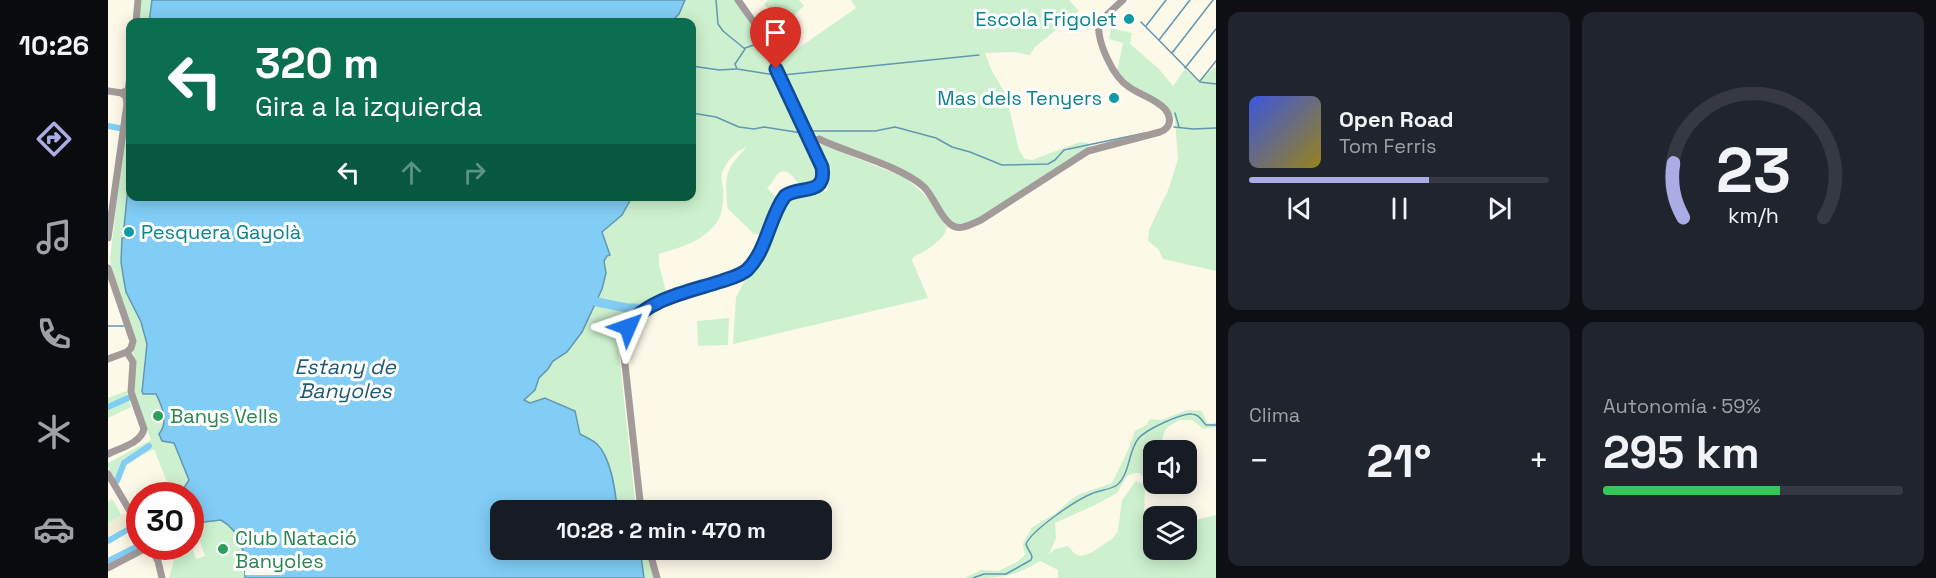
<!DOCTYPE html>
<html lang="es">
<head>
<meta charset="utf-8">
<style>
	:root { --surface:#171b24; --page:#20242c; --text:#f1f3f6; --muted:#9ea1a6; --line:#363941; --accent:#abace4 }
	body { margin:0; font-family:"Space Grotesk",sans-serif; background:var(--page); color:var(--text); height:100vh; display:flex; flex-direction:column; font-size:22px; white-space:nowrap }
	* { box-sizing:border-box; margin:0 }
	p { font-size:20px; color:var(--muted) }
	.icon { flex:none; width:33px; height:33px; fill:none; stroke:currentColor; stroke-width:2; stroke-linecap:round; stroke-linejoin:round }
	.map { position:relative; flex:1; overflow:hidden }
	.drawer { display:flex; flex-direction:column; gap:12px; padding:12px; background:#0d0f14; width:720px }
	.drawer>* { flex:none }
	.guide { position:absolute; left:18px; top:18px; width:570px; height:183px; border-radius:12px; box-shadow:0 3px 15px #0003; background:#0b6e4f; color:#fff; overflow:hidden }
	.controls { position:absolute; left:1035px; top:440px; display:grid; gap:12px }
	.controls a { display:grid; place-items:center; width:54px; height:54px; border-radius:12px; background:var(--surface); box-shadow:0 3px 15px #0003; font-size:30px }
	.speed { position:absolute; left:18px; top:482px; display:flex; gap:12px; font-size:30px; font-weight:700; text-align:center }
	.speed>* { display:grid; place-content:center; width:78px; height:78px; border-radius:50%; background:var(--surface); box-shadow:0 3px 15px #0003; line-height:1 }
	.speed .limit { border:9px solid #d22; background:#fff; color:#111 }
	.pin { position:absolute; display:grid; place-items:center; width:51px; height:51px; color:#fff; margin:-62px -26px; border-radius:50% 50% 50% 0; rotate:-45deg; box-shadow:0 0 6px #0007 }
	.pin .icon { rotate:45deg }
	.me { position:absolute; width:66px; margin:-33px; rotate:47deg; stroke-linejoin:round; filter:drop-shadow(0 0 4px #0008) }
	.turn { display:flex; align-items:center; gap:21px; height:126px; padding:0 30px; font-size:27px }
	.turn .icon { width:78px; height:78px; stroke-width:2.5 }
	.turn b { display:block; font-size:42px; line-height:51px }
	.lanes { display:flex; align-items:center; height:57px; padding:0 30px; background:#0003; justify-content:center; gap:30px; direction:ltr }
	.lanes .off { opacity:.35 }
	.big { font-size:45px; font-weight:800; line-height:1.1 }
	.drawer .tile { flex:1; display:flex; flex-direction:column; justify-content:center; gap:9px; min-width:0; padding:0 21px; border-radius:12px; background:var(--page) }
	.drawer .dial { align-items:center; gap:0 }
	.dial svg { height:156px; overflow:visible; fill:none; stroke:var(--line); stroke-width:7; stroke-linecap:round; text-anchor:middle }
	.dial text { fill:var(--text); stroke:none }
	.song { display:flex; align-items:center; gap:18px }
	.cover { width:72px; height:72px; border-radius:9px; background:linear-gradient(135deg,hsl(230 70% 55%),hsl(50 70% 35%)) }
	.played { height:6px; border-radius:3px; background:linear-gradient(90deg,var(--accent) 60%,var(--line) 60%) }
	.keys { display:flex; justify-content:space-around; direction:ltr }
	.heat { display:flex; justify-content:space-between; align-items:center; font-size:33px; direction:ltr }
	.charge { height:9px; border-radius:4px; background:linear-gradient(90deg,#34c759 59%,var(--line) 0) }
	.drawer .tiles { flex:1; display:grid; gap:12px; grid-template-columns:repeat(2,1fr) }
	.trip { position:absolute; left:382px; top:500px; width:342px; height:60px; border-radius:12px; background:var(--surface); box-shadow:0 3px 15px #0003; font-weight:800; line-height:60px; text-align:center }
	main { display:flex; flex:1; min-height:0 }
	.dock { display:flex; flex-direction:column; width:108px; justify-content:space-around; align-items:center; background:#090b0e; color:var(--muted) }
	.dock .icon { width:42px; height:42px }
	.dock .current { color:var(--accent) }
	.dock b { font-size:27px; color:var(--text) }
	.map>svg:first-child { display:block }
	.built { fill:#f1edd5 }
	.green { fill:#cdf1ce }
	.water { fill:#81cdf5; stroke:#6297b2; stroke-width:1.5 }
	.pier { fill:#fcf9e9 }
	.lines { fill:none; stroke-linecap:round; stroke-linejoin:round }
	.stream { stroke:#6297b2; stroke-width:1.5 }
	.canal { stroke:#81cdf5; stroke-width:6 }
	.river { stroke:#81cdf5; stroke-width:9 }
	.minor { stroke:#a29b99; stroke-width:7 }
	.route-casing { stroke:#114b97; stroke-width:15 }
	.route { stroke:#1a73e8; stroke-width:10 }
	.culture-dot { fill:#0f9aa8; stroke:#fff; stroke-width:2 }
	.leisure-dot { fill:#2e9e5b; stroke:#fff; stroke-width:2 }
	.labels { text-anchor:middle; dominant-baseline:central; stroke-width:6; stroke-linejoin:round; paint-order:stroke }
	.culture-label { font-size:20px; fill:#0d838f; stroke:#fff; text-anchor:end }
	.leisure-label { font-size:20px; fill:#27864d; stroke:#fff; text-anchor:start }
	.water-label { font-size:21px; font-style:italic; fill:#205a76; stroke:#fff }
</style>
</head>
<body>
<main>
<nav class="dock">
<b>10:26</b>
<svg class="icon current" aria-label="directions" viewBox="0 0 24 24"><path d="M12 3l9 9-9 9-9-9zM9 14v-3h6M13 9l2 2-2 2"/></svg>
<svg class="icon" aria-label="music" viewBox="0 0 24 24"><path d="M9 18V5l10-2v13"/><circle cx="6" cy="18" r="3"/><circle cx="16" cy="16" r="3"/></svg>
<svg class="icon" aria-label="phone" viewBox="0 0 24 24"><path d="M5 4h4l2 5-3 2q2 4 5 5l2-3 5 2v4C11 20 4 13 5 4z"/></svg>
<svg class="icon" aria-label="climate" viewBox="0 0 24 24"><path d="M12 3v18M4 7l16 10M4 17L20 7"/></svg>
<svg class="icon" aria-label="car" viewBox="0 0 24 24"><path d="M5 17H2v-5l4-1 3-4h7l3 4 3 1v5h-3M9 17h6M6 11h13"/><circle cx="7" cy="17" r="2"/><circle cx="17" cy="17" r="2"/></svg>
</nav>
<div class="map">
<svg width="1108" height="578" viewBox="0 0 1108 578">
	<rect width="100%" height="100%" fill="#fcf9e9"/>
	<polygon class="built" points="4,498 13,515 17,514 22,524 0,537 0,501"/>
	<g class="green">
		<polygon points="32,0 44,0 41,22 30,22"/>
		<path d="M571,0H628L648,33L711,167C712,179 707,189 693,187C688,180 678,164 669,175C665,180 664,184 659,188L671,200L654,234H646L620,209L619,205C617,176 617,169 639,147C628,150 618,162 614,173C613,177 614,183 615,187C616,203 615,219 602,230C588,244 569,248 551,254V265L559,295C528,305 513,322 511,354L528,510H512L509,507C507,489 503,458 489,444C485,440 478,437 473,434L470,421L464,410C455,408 450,402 442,399C434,396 426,403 418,402L416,400L427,390L431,378L440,369L445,362L459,352L474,332L494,289L498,273L496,261L502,254L494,232L514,197L584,196V22H557Z"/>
		<polygon points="660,0 691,0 696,6 675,25 656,4"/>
		<polygon points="743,0 961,0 971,11 927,47 922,55 905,52 877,53 883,69 898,95 911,150 917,159 924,160 972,142 980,143 980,148 872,218 856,225 843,222 818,186 700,131 669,63 748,8"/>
		<polygon points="1003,28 1024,33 1022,44 1050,68 1065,86 1077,69 1090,81 1108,67 1108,271 1055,259 1050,249 1040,241 1041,230 1061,188 1070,159 1067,120 1061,108 1021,85 1009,71 1015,43 1001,39"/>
		<path d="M22,92V196L13,264L18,292L33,322L39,344L33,388L38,394H48C54,406 59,419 54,432H63L79,474L81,480L74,491L75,495H64L46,449L18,464L10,484L0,467V463L43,440L28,400L25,384L26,355L24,352L27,342L4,270L2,259Z"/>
		<path d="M714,144L798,178L821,199L839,228C837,237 824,247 815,252C810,255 807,254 804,260L820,298L625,344L628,297L636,282L654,263L667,236L677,200L680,196L719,191L723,168L712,146Z"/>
		<polygon points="621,318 620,345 590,346 589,321"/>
		<polygon points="18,391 23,407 0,418 0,398"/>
		<path d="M1080,410L1094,411L1099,423L1104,424L1108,422V427L1096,429L1084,420H1072L1061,426L1057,430L1051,450H1046L1044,467L1045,473L1041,478L1036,479L1032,473H1026L1019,476L1009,493L987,505L947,523L948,538L941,554L947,549L960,546L967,554L972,556L983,553L1005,538L1010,531L1014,500L1028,481L1037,485L1036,515L1045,523L1046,549H1078L1079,522L1108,515V578H950V570L932,561C905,578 889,578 856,578L873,570L890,571L909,562L918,554C910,540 921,539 923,528L948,513L961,501L970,495L1004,483L1020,450L1027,431L1038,425L1042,419L1053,420Z"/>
		<polygon points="5,500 13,515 0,523 0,502"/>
		<path d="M83,502C90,507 97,515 105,519C112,522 107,518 114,520C136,527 137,560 137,578H61L66,561L59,546H82L83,545L88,559L97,556L88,530L90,523L83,521Z"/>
		<polygon points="532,549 538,549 546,578 534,578 536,575"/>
	</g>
	<g class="water">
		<polygon points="44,0 577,0 571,14 563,22 41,22"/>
		<path d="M20,188H22V196L524,197L514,215L494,232L502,255L499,256L496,261L498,273L494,289L474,332L459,352L445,361L440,369L431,378L427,390L416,400L422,403L437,398L467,411L472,434C477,437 485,440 489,444C503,458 507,489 509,507L512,510H393V549H532L536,578H137C137,554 135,533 113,520L88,523L84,521L82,495H75L74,491L81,480L66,443L54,441L51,434C61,422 54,406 48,394H35L34,391L39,344L33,322L18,292L16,281L13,262L14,238L18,237L19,229L16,227Z"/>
	</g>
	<rect class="pier" x="137" y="570" width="30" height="5"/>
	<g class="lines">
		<g class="stream">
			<polyline points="608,0 610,24 615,31 637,49 627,64 629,69 667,75"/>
			<polyline points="1033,22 1092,82 1108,84"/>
			<polyline points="1038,26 1058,0"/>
			<polyline points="1051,40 1082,0"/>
			<polyline points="657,41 666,35"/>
			<polyline points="637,48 652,43"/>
			<polyline points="1064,53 1105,0"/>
			<polyline points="584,66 611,70 628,69"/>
			<polyline points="1077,68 1108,29"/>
			<polyline points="675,75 871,55"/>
			<polyline points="1092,81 1108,61"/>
			<polyline points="584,113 608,117 631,127 646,129 656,127 694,133"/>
			<polyline points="1067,113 1071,127"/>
			<polyline points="1066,127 1085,129 1108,128"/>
			<polyline points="702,131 767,131 787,127 828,138 844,147 862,152 894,165 940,164 947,160 956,150 1037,133"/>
			<polyline points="0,326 16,326"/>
			<path d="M865,578L876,574H898L923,560L924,557C923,552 919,549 918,544C924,530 968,500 983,494C991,490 1002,490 1009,485C1022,474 1020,452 1030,439C1037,430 1073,413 1084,414C1091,414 1094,421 1098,425H1108"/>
		</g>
		<g class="canal">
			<polyline points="0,126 11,128"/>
			<polyline points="0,407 20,398"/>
			<polyline points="9,481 16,463 41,446"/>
			<polyline points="0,541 19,530"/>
			<polyline points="0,561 32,545"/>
		</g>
		<polyline class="river" points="489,302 519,308 528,308"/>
		<g class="minor">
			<polyline points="28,22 30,0"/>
			<polyline points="0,91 14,93"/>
			<polyline points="14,93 20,90 22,77"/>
			<path d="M703,142L711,139C740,153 793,166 816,187C826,197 831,215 842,224C852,232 863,224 873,220L980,151L1052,132C1063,128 1064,118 1057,109C1048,99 1032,95 1021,87C1005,77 988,41 991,22L1015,0"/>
			<polyline points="0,238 19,104 18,97 14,93"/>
			<polyline points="0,268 25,341 23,348 19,352"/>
			<polyline points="0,359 19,352"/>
			<path d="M0,454C12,448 33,443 36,429L23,392L25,362L19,352"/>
			<polyline points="0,474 32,528"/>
			<path d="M533,510L515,346C516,337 519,327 525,320C545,297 602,285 630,275C658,261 660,219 677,196L682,192L699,190L708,187L713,181L715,174L714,167L647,24L630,0"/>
			<polyline points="42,546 50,561 54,578"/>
			<polyline points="541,549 549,578"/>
			<polyline points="0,568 42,546"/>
		</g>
	</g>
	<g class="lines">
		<defs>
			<path id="route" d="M520,327C537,299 584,291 614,281C622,278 632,276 639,270C659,251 661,217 677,196C691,185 719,197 714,167L668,69"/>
		</defs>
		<use href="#route" class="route-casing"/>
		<use href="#route" class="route"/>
	</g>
	<g class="culture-dot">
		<circle cx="1021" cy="19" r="6"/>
		<circle cx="1006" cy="98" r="6"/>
		<circle cx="21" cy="232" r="6"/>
	</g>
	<g class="leisure-dot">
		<circle cx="50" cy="416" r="6"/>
		<circle cx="115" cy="549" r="6"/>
	</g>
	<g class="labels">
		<g class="culture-label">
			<text x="1009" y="19">Escola Frigolet</text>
			<text x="994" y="98">Mas dels Tenyers</text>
			<text x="33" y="232" text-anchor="start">Pesquera Gayolà</text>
		</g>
		<g class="leisure-label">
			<text x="62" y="416">Banys Vells</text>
			<text x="127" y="538">Club Natació<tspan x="127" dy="23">Banyoles</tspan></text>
		</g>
		<g class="water-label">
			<text x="237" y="366">Estany de<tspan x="237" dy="24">Banyoles</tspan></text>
		</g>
	</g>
</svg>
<div class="controls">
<a><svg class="icon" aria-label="sound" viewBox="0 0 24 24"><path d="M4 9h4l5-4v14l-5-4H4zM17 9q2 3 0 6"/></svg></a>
<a><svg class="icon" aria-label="layers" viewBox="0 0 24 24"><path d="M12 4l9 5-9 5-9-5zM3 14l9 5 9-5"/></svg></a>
</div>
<div class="speed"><div class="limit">30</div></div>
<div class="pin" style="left:668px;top:69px;background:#d93025"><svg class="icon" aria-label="arrive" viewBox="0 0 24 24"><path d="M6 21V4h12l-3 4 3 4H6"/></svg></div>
<svg class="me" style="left:520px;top:327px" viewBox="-20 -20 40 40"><path d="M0-17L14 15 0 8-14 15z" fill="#1a73e8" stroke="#fff" stroke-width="4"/></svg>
<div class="trip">10:28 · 2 min · 470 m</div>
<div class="guide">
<div class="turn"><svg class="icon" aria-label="left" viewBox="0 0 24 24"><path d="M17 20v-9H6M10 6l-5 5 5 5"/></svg><div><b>320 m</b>Gira a la izquierda</div></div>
<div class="lanes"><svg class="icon" aria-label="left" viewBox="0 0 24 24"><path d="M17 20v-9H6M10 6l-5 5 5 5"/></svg><svg class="icon off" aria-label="ahead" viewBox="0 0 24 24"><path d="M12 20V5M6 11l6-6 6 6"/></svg><svg class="icon off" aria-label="right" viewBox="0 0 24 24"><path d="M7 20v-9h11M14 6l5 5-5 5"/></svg></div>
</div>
</div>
<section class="drawer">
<div class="tiles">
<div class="tile">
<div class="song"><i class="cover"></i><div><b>Open Road</b><p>Tom Ferris</p></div></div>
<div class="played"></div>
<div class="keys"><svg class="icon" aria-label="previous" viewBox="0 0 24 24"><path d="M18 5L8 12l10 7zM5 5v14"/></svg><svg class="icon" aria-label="pause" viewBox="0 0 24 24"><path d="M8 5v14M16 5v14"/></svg><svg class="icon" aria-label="next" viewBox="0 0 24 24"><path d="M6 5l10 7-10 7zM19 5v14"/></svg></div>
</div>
<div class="tile dial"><svg viewBox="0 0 100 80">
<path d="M14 69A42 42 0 1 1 86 69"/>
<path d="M14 69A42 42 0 0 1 9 41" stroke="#abace4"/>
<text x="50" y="56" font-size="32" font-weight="700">23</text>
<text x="50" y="72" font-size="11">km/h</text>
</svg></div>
<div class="tile"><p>Clima</p>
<div class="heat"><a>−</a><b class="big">21°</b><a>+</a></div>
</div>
<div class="tile"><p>Autonomía · 59%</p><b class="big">295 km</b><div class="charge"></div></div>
</div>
</section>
</main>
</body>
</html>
